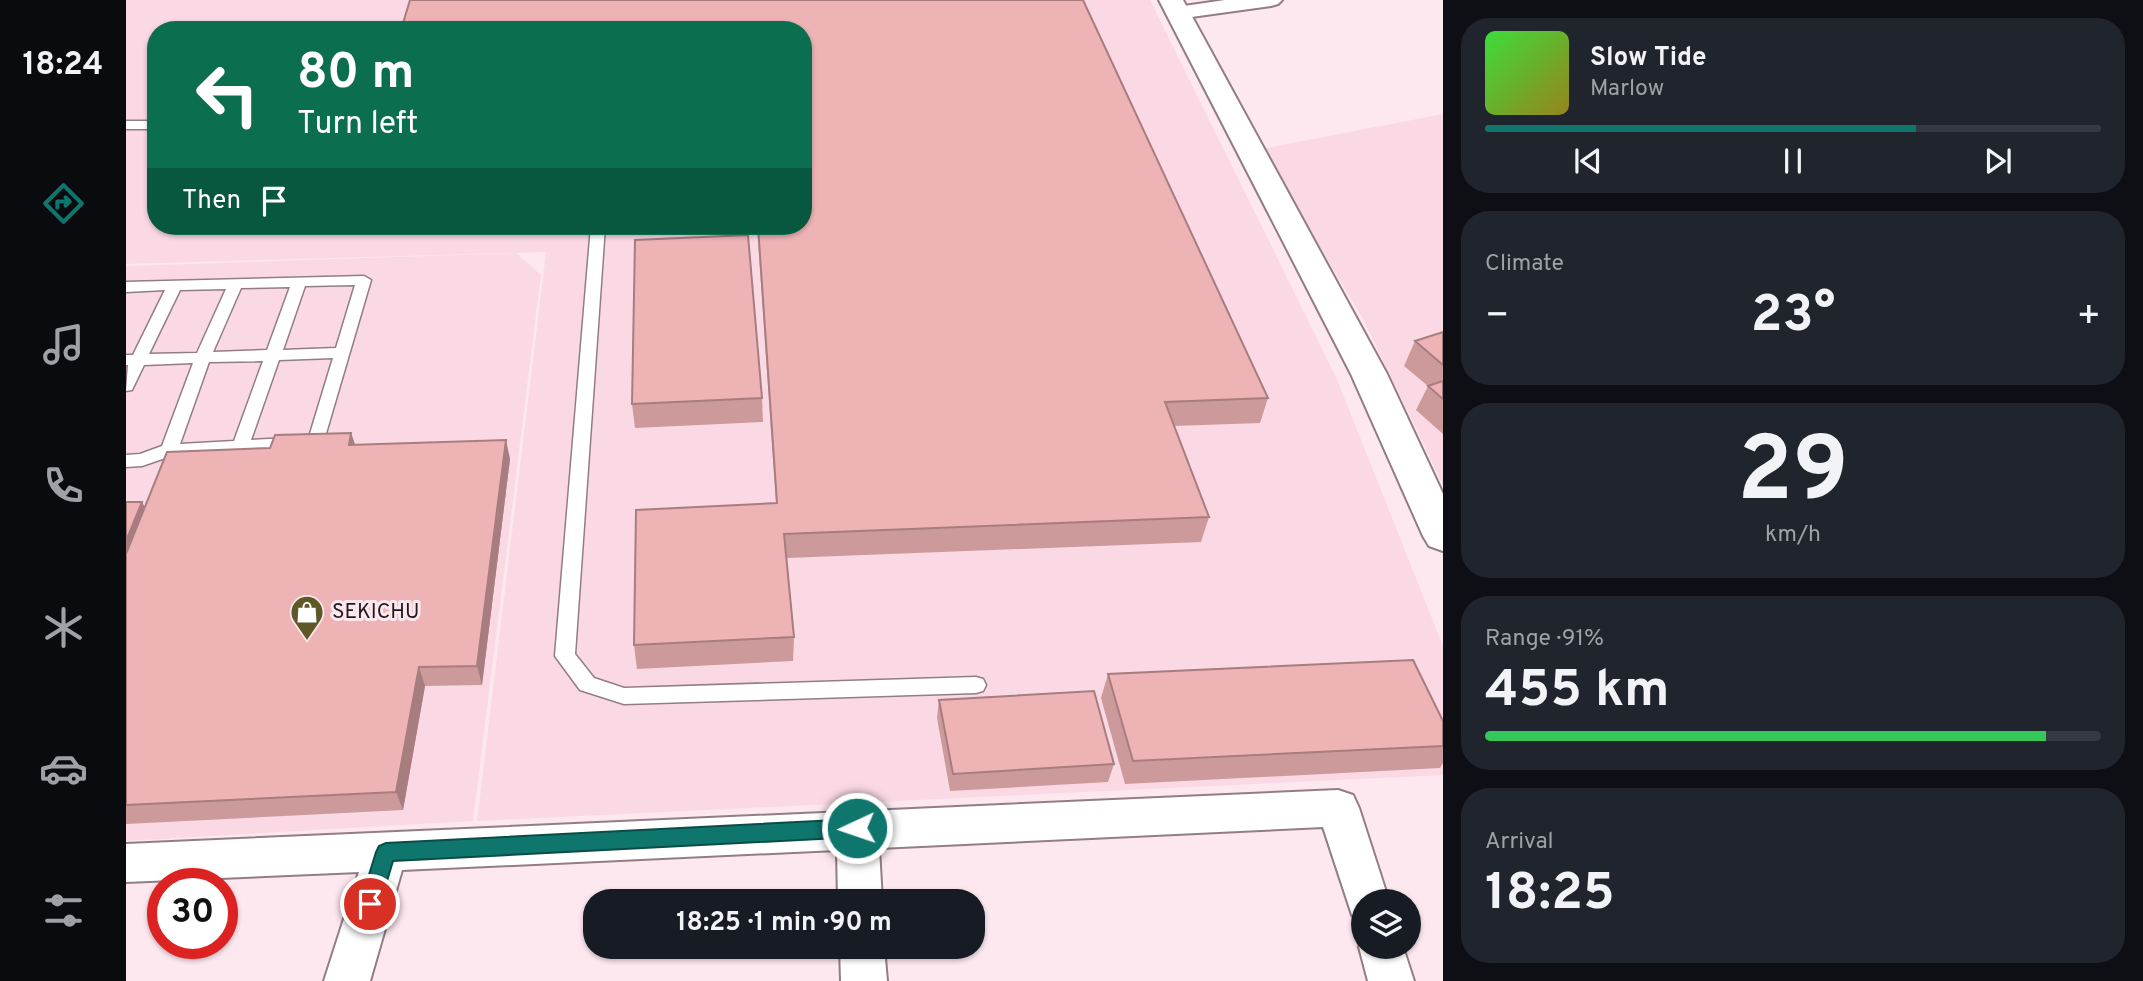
<!DOCTYPE html>
<html lang="en">
<head>
<meta charset="utf-8">
<style>
	:root { --surface:#171b24; --page:#20242c; --text:#f1f3f6; --muted:#9ea1a6; --line:#363941; --accent:#0f766e }
	body { margin:0; font-family:Overpass,sans-serif; background:var(--page); color:var(--text); height:100vh; display:flex; flex-direction:column; font-size:26px; white-space:nowrap }
	* { box-sizing:border-box; margin:0 }
	p { font-size:23px; color:var(--muted) }
	.icon { flex:none; width:38px; height:38px; fill:none; stroke:currentColor; stroke-width:2; stroke-linecap:round; stroke-linejoin:round }
	.map { position:relative; flex:1; overflow:hidden }
	.drawer { display:flex; flex-direction:column; gap:18px; padding:18px; background:#0d0f14; width:700px }
	.drawer>* { flex:none }
	.guide { position:absolute; left:21px; top:21px; width:665px; height:214px; border-radius:28px; box-shadow:0 2px 5px #0004; background:#0b6e4f; color:#fff; overflow:hidden }
	.fabs { position:absolute; left:1225px; top:889px; display:grid; gap:14px }
	.fabs a { display:grid; place-items:center; width:70px; height:70px; border-radius:50%; background:var(--surface); box-shadow:0 2px 5px #0004; font-size:35px }
	.speed { position:absolute; left:21px; top:868px; display:flex; gap:14px; font-size:35px; font-weight:700; text-align:center }
	.speed>* { display:grid; place-content:center; width:91px; height:91px; border-radius:50%; background:var(--surface); box-shadow:0 2px 5px #0004; line-height:1 }
	.speed .limit { border:10px solid #d22; background:#fff; color:#111 }
	.pin { position:absolute; display:grid; place-items:center; width:60px; height:60px; color:#fff; margin:-30px; border:4px solid #fff; border-radius:50%; box-shadow:0 2px 7px #0007 }
	.me { position:absolute; width:77px; margin:-38px; rotate:267deg; stroke-linejoin:round; filter:drop-shadow(0 0 5px #0008) }
	.turn { display:flex; align-items:center; gap:24px; height:147px; padding:0 35px; font-size:32px }
	.turn .icon { width:91px; height:91px; stroke-width:2.5 }
	.turn b { display:block; font-size:49px; line-height:60px }
	.then { display:flex; align-items:center; height:66px; padding:0 35px; background:#0003; gap:14px; font-size:26px }
	.big { font-size:52px; font-weight:700; line-height:1.1 }
	.drawer .widget { flex:1; display:flex; flex-direction:column; justify-content:center; gap:10px; min-width:0; padding:0 24px; border-radius:28px; background:var(--page) }
	.drawer .dial { align-items:center; gap:0 }
	.dial b { font-size:91px; line-height:1 }
	.song { display:flex; align-items:center; gap:21px }
	.cover { width:84px; height:84px; border-radius:10px; background:linear-gradient(135deg,hsl(120 70% 55%),hsl(50 70% 35%)) }
	.played { height:7px; border-radius:4px; background:linear-gradient(90deg,var(--accent) 70%,var(--line) 70%) }
	.keys { display:flex; justify-content:space-around; direction:ltr }
	.heat { display:flex; justify-content:space-between; align-items:center; font-size:38px; direction:ltr }
	.charge { height:10px; border-radius:5px; background:linear-gradient(90deg,#34c759 91%,var(--line) 0) }
	.trip { position:absolute; left:457px; top:889px; width:402px; height:70px; border-radius:28px; background:var(--surface); box-shadow:0 2px 5px #0004; font-weight:700; line-height:70px; text-align:center }
	main { display:flex; flex:1; min-height:0 }
	.tabs { display:flex; flex-direction:column; width:126px; justify-content:space-around; align-items:center; background:#090b0e; color:var(--muted) }
	.tabs .icon { width:49px; height:49px }
	.tabs .selected { color:var(--accent) }
	.tabs b { font-size:32px; color:var(--text) }
	.map>svg:first-child { display:block }
	.built { fill:#fad9e5; fill-rule:evenodd }
	.lines { fill:none; stroke-linecap:round; stroke-linejoin:round }
	.lane-casing { stroke:#937d85; stroke-width:3 }
	.street-casing { stroke:#937d85; stroke-width:4 }
	.secondary-casing { stroke:#937d85; stroke-width:4 }
	.lane { fill:#fff; fill-rule:evenodd }
	.street { fill:#fff; fill-rule:evenodd }
	.secondary { fill:#fff; fill-rule:evenodd }
	.wall { fill:#cd9a9c }
	.shaded-wall { fill:#a77d7f }
	.building { fill:#eeb3b5; stroke:#a77d7f; stroke-width:2 }
	.route { fill:#0f766e; stroke:#0a4d48; stroke-width:2 }
	.labels { text-anchor:middle; dominant-baseline:central; stroke-width:6; stroke-linejoin:round; paint-order:stroke }
	.poi-label { font-size:21px; fill:#20181b; stroke:#fde8ef; text-anchor:start }
</style>
</head>
<body>
<main>
<nav class="tabs">
<b>18:24</b>
<svg class="icon selected" aria-label="directions" viewBox="0 0 24 24"><path d="M12 3l9 9-9 9-9-9zM9 14v-3h6M13 9l2 2-2 2"/></svg>
<svg class="icon" aria-label="music" viewBox="0 0 24 24"><path d="M9 18V5l10-2v13"/><circle cx="6" cy="18" r="3"/><circle cx="16" cy="16" r="3"/></svg>
<svg class="icon" aria-label="phone" viewBox="0 0 24 24"><path d="M5 4h4l2 5-3 2q2 4 5 5l2-3 5 2v4C11 20 4 13 5 4z"/></svg>
<svg class="icon" aria-label="climate" viewBox="0 0 24 24"><path d="M12 3v18M4 7l16 10M4 17L20 7"/></svg>
<svg class="icon" aria-label="car" viewBox="0 0 24 24"><path d="M5 17H2v-5l4-1 3-4h7l3 4 3 1v5h-3M9 17h6M6 11h13"/><circle cx="7" cy="17" r="2"/><circle cx="17" cy="17" r="2"/></svg>
<svg class="icon" aria-label="filters" viewBox="0 0 24 24"><path d="M4 7h16M4 17h16"/><circle cx="9" cy="7" r="2"/><circle cx="15" cy="17" r="2"/></svg>
</nav>
<div class="map">
<svg width="1317" height="981" viewBox="0 0 1317 981">
	<rect width="100%" height="100%" fill="#fde8ef"/>
	<g class="built">
		<path d="M0,0H1024L1210,377L1317,646V775L351,821L420,252L0,264ZM30,30H677V226H30Z"/>
		<polygon points="1317,114 1317,485 1237,319 1135,149"/>
		<polygon points="390,253 415,275 347,821 0,841 0,266"/>
	</g>
	<g class="lines">
		<defs>
			<g id="lane">
				<rect x="0" y="121" width="30" height="8"/>
				<polygon points="465,226 479,226 449,654 468,678 498,688 850,677 857,679 860,685 857,691 850,693 498,704 454,690 429,656"/>
				<path d="M238,276L245,280L196,447L45,456L16,466L0,467V455L14,454L36,446L67,363L18,365L6,390L0,391L2,365H0V355H7L39,290L0,292V282ZM229,285L210,348L157,350L179,286ZM164,287L141,350L87,352L115,288ZM100,289L71,353L23,354L54,290ZM207,358L183,437L125,440L153,360ZM137,361L108,441L54,444L83,362Z"/>
			</g>
			<g id="street">
				<polygon points="1099,0 1156,0 1152,4 1145,6 1051,19 1043,18 1040,13 1043,8 1051,7"/>
				<polygon points="1212,790 1227,795 1233,808 1263,901 1237,901 1237,920 1226,915 1197,827 753,848 756,901 712,901 711,850 276,870 244,981 198,981 233,872 0,882 0,844"/>
				<polygon points="1237,937 1237,947 1277,947 1288,981 1242,981 1233,947"/>
				<polygon points="714,947 758,947 761,981 715,981"/>
			</g>
			<polygon id="secondary" points="1033,0 1057,0 1261,374 1317,494 1317,551 1303,546 1297,536 1225,374"/>
		</defs>
		<use href="#lane" class="lane-casing"/>
		<use href="#street" class="street-casing"/>
		<use href="#secondary" class="secondary-casing"/>
		<use href="#lane" class="lane"/>
		<use href="#street" class="street"/>
		<use href="#secondary" class="secondary"/>
	</g>
	<g class="wall">
		<polygon points="957,0 1142,398 1134,423 1048,426 1083,517 1075,542 661,558 668,637 667,661 511,669 508,645 650,503 631,226 677,226"/>
		<polygon points="512,226 617,226 617,231 513,234"/>
		<polygon points="1317,332 1317,434 1290,410 1302,386 1278,366 1289,341"/>
		<polygon points="636,398 637,422 509,428 506,404"/>
		<polygon points="225,433 229,445 384,459 356,685 299,686 277,810 0,824 0,502 19,507 144,448"/>
		<polygon points="982,674 1317,721 1317,763 1314,768 999,784 975,698"/>
		<polygon points="813,700 988,764 982,782 824,791 811,718"/>
	</g>
	<g class="shaded-wall">
		<polygon points="225,433 232,453 223,445"/>
		<polygon points="380,440 384,459 356,685 351,666"/>
		<polygon points="16,502 26,521 0,587 0,541"/>
		<polygon points="293,667 299,686 277,810 270,792"/>
	</g>
	<g class="building">
		<polygon points="284,0 957,0 1142,398 1039,402 1083,517 658,534 668,637 508,645 510,510 651,503 632,226 677,226 677,30 275,30"/>
		<polygon points="622,235 636,398 506,404 509,240"/>
		<polygon points="1317,332 1317,365 1289,341"/>
		<polygon points="1317,381 1317,399 1302,386"/>
		<polygon points="225,433 223,445 380,440 351,666 293,667 270,792 0,805 0,554 41,452 144,448 149,435"/>
		<polygon points="0,502 16,502 0,541"/>
		<polygon points="1287,660 1317,721 1317,746 1007,761 982,674"/>
		<polygon points="968,691 988,764 827,774 813,700"/>
	</g>
	<polygon class="route" points="731,819 738,822 741,828 738,835 731,837 267,861 252,911 244,913 237,911 234,904 250,852 253,846 260,843"/>
	<defs>
		<symbol id="shop-pin" viewBox="-11 -11 22 30"><path d="M0 17L-7.5 6A9.5 9.5 0 1 1 7.5 6Z" fill="#5d5825" stroke="#fde8ef"/><path d="M-5-2.5h2.3a2.7 3.5 0 0 1 5.4 0H5L5.5 6h-11ZM-1.5-2.5h3a1.5 2.3 0 0 0-3 0Z" fill="#fff"/></symbol>
	</defs>
	<g fill-rule="evenodd">
		<use href="#shop-pin" x="162" y="593" width="38" height="52"/>
	</g>
	<g class="labels">
		<g class="poi-label">
			<text x="206" y="612">SEKICHU</text>
		</g>
	</g>
</svg>
<div class="fabs">
<a><svg class="icon" aria-label="layers" viewBox="0 0 24 24"><path d="M12 4l9 5-9 5-9-5zM3 14l9 5 9-5"/></svg></a>
</div>
<div class="speed"><div class="limit">30</div></div>
<div class="pin" style="left:244px;top:904px;background:#d93025"><svg class="icon" aria-label="arrive" viewBox="0 0 24 24"><path d="M6 21V4h12l-3 4 3 4H6"/></svg></div>
<svg class="me" style="left:731px;top:828px" viewBox="-20 -20 40 40"><circle r="17" fill="#0f766e" stroke="#fff" stroke-width="3"/><path d="M0-11L8 9 0 5-8 9z" fill="#fff"/></svg>
<div class="trip">18:25 · 1 min · 90 m</div>
<div class="guide">
<div class="turn"><svg class="icon" aria-label="left" viewBox="0 0 24 24"><path d="M17 20v-9H6M10 6l-5 5 5 5"/></svg><div><b>80 m</b>Turn left</div></div>
<div class="then">Then<svg class="icon" aria-label="arrive" viewBox="0 0 24 24"><path d="M6 21V4h12l-3 4 3 4H6"/></svg></div>
</div>
</div>
<section class="drawer">
<div class="widget">
<div class="song"><i class="cover"></i><div><b>Slow Tide</b><p>Marlow</p></div></div>
<div class="played"></div>
<div class="keys"><svg class="icon" aria-label="previous" viewBox="0 0 24 24"><path d="M18 5L8 12l10 7zM5 5v14"/></svg><svg class="icon" aria-label="pause" viewBox="0 0 24 24"><path d="M8 5v14M16 5v14"/></svg><svg class="icon" aria-label="next" viewBox="0 0 24 24"><path d="M6 5l10 7-10 7zM19 5v14"/></svg></div>
</div>
<div class="widget"><p>Climate</p>
<div class="heat"><a>−</a><b class="big">23°</b><a>+</a></div>
</div>
<div class="widget dial"><b>29</b><p>km/h</p></div>
<div class="widget"><p>Range · 91%</p><b class="big">455 km</b><div class="charge"></div></div>
<div class="widget"><p>Arrival</p><b class="big">18:25</b></div>
</section>
</main>
</body>
</html>
